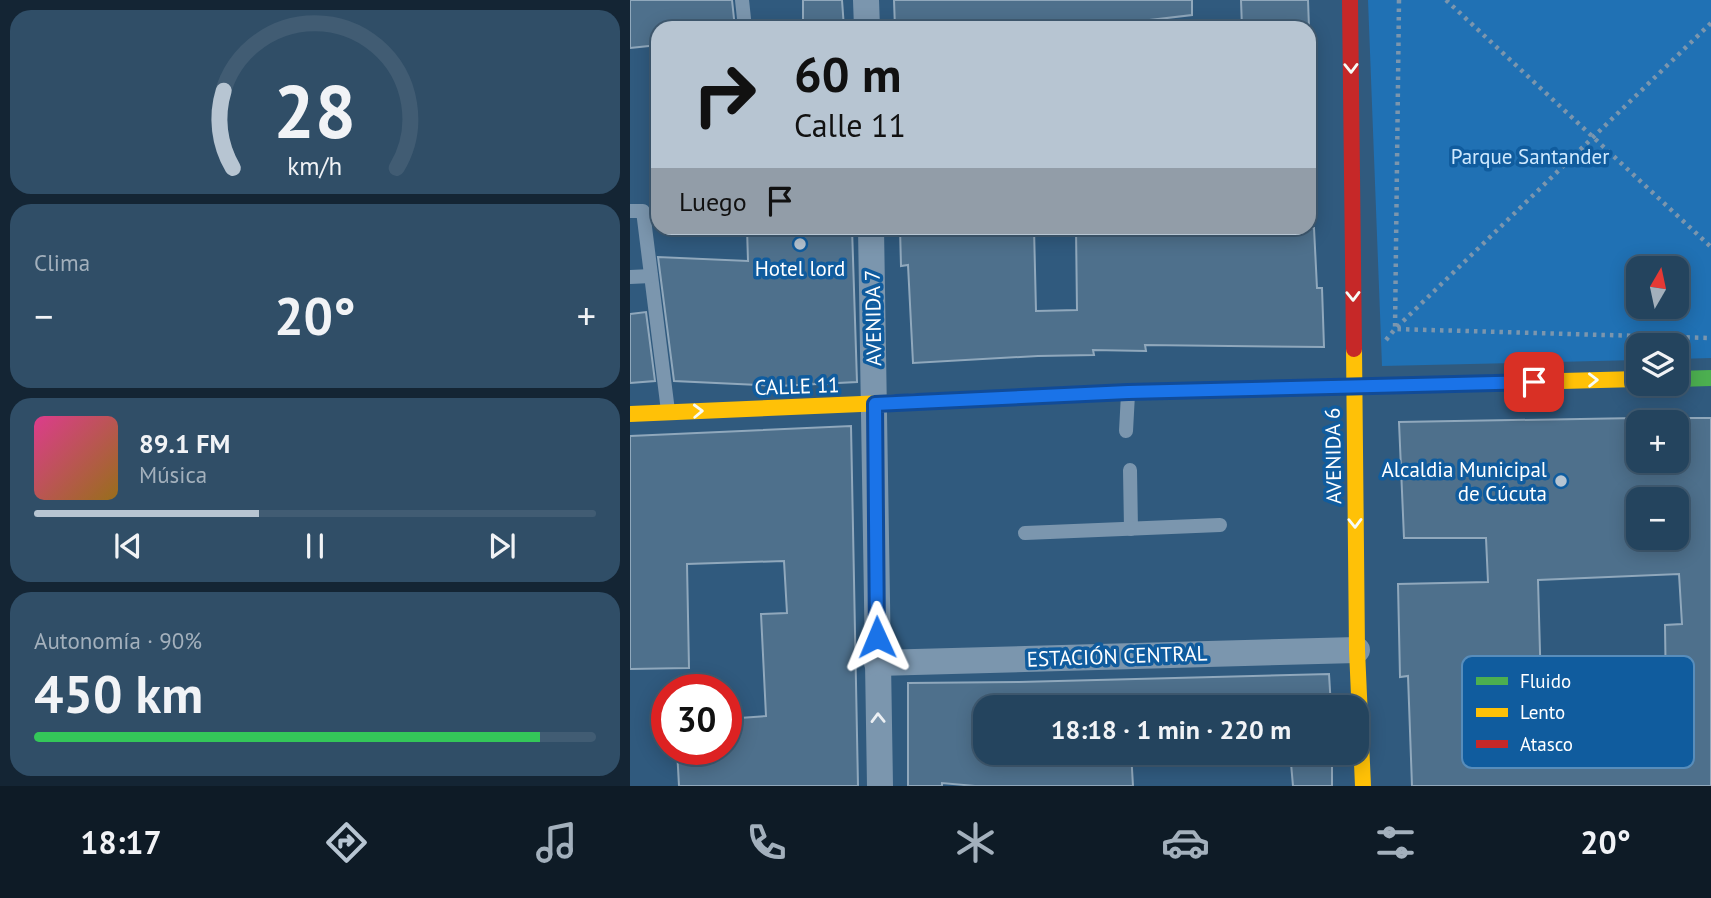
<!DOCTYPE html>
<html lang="es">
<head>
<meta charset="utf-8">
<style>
	:root { --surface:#24445e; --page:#304e67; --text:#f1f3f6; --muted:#a3b0bc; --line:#415c73; --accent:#b7c5d2 }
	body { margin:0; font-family:"PT Sans",sans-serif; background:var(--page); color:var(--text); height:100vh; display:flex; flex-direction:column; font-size:26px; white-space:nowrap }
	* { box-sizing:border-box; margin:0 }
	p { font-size:23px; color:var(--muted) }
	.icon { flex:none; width:38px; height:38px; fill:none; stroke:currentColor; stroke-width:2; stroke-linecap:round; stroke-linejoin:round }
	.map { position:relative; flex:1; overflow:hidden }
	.side { display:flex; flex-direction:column; gap:10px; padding:10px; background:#142534; width:630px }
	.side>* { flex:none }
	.guide { position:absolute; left:21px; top:21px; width:665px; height:214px; border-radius:21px; box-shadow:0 4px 18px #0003,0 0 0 2px var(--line); background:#b7c5d2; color:#111; overflow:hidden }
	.needle { width:46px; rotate:9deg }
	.buttons { position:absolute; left:996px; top:256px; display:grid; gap:14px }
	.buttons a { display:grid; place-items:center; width:63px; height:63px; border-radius:14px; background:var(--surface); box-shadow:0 4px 18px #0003,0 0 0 2px var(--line); font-size:35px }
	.speed { position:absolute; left:21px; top:674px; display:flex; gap:14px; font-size:35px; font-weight:700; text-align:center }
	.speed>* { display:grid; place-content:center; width:91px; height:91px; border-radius:50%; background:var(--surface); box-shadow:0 4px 18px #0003,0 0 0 2px var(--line); line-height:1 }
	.speed .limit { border:10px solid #d22; background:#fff; color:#111 }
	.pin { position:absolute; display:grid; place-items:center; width:60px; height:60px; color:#fff; margin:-30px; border-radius:14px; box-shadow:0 4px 10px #0006 }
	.me { position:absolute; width:77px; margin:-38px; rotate:359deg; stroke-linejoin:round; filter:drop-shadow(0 0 5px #0008) }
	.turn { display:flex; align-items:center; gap:24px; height:147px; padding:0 28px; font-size:32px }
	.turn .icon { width:91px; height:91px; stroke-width:2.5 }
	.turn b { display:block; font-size:49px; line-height:60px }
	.then { display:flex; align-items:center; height:66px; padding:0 28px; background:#0003; gap:14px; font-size:26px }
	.big { font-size:52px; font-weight:700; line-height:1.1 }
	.side .card { flex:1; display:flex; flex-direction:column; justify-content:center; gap:10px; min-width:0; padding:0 24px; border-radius:21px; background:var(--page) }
	.side .dial { align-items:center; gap:0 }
	.dial svg { height:182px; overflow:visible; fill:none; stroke:var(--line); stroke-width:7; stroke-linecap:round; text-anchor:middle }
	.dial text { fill:var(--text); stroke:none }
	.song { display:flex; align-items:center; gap:21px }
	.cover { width:84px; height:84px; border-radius:10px; background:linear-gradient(135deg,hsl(330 70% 55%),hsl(40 70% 35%)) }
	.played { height:7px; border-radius:4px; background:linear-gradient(90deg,var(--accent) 40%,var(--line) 40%) }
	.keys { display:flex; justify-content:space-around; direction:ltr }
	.heat { display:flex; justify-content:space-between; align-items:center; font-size:38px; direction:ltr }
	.charge { height:10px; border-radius:5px; background:linear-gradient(90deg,#34c759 90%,var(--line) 0) }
	.trip { position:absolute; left:343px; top:695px; width:396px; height:70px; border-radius:21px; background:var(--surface); box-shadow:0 4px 18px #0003,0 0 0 2px var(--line); font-weight:700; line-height:70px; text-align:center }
	.tab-bar { display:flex; height:112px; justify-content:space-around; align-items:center; background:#0e1b26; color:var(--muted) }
	.tab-bar .icon { width:49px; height:49px }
	.tab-bar .current { color:var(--accent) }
	.tab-bar b { font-size:32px; color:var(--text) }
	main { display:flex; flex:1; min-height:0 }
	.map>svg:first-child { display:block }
	.green { fill:#2071b4; fill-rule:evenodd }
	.building { fill:#4e708c; stroke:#90a8bc; stroke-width:2; fill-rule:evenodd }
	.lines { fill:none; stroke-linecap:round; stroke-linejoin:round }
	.path { stroke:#7b96ae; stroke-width:4.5; stroke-dasharray:3.5 5; stroke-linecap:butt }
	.lane { stroke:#7b96ae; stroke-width:14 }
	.street { stroke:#7b96ae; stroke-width:26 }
	.fast { stroke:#4caf50; stroke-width:16 }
	.slow { stroke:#ffc107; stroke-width:16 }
	.jam { stroke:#c62828; stroke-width:16 }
	.oneway { stroke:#f6fbf6 }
	.oneway2 { stroke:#ebeff3 }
	.route-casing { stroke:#114b97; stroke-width:18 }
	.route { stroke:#1a73e8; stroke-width:12 }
	.poi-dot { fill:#b7c5d2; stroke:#105c9e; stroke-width:2.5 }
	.labels { text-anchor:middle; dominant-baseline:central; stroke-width:7; stroke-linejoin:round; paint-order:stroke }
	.park-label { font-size:21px; fill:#cfe9fe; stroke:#105c9e }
	.poi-label { font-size:21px; fill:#fff; stroke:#105c9e }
	.street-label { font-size:21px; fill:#fff; stroke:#105c9e }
	.key { fill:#105c9e; stroke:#588dbb; stroke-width:2 }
	.key-label { font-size:19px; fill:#fff }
</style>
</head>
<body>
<main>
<section class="side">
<div class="card dial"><svg viewBox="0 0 100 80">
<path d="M14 69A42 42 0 1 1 86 69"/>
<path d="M14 69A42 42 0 0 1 10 35" stroke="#b7c5d2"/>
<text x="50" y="56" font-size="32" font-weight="700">28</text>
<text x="50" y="72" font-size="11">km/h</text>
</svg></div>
<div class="card"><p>Clima</p>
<div class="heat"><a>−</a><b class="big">20°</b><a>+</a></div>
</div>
<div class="card">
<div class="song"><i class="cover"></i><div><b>89.1 FM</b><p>Música</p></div></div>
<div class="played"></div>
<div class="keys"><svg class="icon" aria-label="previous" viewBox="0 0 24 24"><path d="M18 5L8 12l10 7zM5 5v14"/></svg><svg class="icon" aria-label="pause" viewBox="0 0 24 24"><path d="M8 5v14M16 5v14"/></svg><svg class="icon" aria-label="next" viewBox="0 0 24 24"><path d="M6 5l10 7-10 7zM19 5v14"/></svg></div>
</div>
<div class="card"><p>Autonomía · 90%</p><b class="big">450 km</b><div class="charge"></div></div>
</section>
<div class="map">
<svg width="1081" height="786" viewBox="0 0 1081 786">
	<rect width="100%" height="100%" fill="#305a7e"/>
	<path class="green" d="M738,0H1081V358L1047,359L1046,345H1008V360L752,366ZM1008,268H1046V306H1008Z"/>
	<g class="building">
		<polygon points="0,0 102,0 105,28 28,28 28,45 0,48"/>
		<polygon points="173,0 212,0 214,28 173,28"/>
		<polygon points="264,0 562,0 562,15 486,24 486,28 458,28 458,22 398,22 399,28 265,28"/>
		<polygon points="611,0 678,0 679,28 612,28"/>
		<polygon points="117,228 222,228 227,382 148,386 44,381 28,257 118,261"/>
		<polygon points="270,228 404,228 406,311 447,310 446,228 684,228 687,288 692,288 694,347 515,345 516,351 463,350 464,355 408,356 283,363 278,265 271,266"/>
		<polygon points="16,312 25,381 0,383 0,314"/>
		<path d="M1007,418H1081V786H782L778,676L770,677L768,584L858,582L856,538H774L769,422ZM1008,422H1046V460H1008ZM1008,499H1046V537H1008ZM1049,574L1052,624L1035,625L1036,699L929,703L928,687L911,688L908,580Z"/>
		<polygon points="221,426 228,786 49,786 47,749 96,749 96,719 136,716 131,614 157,613 154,561 57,564 59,668 0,669 0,436"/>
		<polygon points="699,674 701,707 355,707 355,752 501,752 503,786 345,786 312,783 312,786 278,786 278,683 389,682"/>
		<polygon points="660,752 702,752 702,786 663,786"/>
	</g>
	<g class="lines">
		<g class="path">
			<polyline points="769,0 765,329 1081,338"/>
			<polyline points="816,0 1081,247"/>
			<polyline points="756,340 765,329 1081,23"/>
		</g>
		<g class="lane">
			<polyline points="112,0 115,28"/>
			<polyline points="0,211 13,211 38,411"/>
			<polyline points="0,277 21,276"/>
			<polyline points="496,431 498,394"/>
			<polyline points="500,470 501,529"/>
			<polyline points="395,533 590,525"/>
		</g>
		<g class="street">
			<polyline points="236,0 237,28"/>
			<polyline points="241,228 250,786"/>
			<polyline points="247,663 727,650"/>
		</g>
		<g class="fast">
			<polyline points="1046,379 1081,378"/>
			<polyline points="301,401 498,392 706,387"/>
		</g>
		<g class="slow">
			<polyline points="724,349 727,650 733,786"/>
			<polyline points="706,387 1008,379"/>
			<polyline points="0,414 301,401"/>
		</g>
		<polyline class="jam" points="720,0 724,349"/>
	</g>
	<defs><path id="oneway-chevron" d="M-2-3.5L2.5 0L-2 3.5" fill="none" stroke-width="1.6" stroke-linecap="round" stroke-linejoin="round" transform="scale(1.75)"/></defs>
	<g class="oneway">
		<use href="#oneway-chevron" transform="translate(721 68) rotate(89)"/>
		<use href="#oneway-chevron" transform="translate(723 296) rotate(89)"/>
		<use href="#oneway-chevron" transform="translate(963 380) rotate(-1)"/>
		<use href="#oneway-chevron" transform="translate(68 411) rotate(-2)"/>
		<use href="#oneway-chevron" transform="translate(725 523) rotate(89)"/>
	</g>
	<use class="oneway2" href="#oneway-chevron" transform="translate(248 718) rotate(-91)"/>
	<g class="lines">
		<defs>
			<polyline id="route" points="247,637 245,404 498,392 904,382"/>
		</defs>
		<use href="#route" class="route-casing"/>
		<use href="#route" class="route"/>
	</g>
	<g class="poi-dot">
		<circle cx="170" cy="244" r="7"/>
		<circle cx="931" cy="481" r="7"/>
	</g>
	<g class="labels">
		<g class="park-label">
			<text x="900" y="156">Parque Santander</text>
		</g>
		<g class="poi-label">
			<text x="170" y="268">Hotel lord</text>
			<text x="917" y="469" text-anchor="end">Alcaldia Municipal<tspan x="917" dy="24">de Cúcuta</tspan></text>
		</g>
		<g class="street-label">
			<text transform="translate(243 318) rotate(-91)">AVENIDA 7</text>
			<text transform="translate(167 386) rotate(-2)">CALLE 11</text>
			<text transform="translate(703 456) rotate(-91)">AVENIDA 6</text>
			<text transform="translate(487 656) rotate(-2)">ESTACIÓN CENTRAL</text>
		</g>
	</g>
	<rect x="832" y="656" width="232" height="112" rx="10" class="key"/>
	<rect x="846" y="677" width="32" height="8" fill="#4caf50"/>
	<rect x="846" y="708" width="32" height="9" fill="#ffc107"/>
	<rect x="846" y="740" width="32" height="8" fill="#c62828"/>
	<g class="key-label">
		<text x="890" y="688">Fluido</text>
		<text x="890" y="719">Lento</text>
		<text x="890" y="751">Atasco</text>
	</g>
</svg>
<div class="buttons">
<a><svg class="needle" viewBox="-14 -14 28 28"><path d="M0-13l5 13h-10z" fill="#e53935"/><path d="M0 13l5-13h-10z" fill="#a3b0bc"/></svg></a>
<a><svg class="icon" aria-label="layers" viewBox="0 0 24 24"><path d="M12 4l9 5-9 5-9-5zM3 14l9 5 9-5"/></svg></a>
<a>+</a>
<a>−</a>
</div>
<div class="speed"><div class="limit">30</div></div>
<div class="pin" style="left:904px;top:382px;background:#d93025"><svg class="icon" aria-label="arrive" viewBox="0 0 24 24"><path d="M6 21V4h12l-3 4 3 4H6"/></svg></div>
<svg class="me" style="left:247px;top:637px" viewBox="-20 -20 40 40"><path d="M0-17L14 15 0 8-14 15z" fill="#1a73e8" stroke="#fff" stroke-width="4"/></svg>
<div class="trip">18:18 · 1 min · 220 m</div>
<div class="guide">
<div class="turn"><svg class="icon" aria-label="right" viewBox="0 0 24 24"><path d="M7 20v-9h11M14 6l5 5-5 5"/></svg><div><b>60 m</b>Calle 11</div></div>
<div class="then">Luego<svg class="icon" aria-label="arrive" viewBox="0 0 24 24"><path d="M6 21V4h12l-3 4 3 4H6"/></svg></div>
</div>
</div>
</main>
<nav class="tab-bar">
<b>18:17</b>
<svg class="icon current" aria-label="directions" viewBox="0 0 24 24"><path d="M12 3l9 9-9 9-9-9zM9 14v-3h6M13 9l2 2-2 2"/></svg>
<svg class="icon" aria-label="music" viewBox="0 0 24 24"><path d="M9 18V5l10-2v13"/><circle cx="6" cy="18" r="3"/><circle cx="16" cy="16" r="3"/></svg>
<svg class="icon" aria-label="phone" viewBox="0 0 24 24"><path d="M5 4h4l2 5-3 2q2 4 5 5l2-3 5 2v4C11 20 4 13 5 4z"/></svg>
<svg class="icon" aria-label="climate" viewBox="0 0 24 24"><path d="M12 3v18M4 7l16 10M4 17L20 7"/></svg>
<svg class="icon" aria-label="car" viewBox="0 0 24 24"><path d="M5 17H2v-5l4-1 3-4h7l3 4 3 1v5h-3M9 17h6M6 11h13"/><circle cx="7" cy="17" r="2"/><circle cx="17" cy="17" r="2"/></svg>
<svg class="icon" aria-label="filters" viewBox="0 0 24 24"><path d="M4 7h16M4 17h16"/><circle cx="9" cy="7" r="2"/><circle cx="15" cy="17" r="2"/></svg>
<b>20°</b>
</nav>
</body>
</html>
